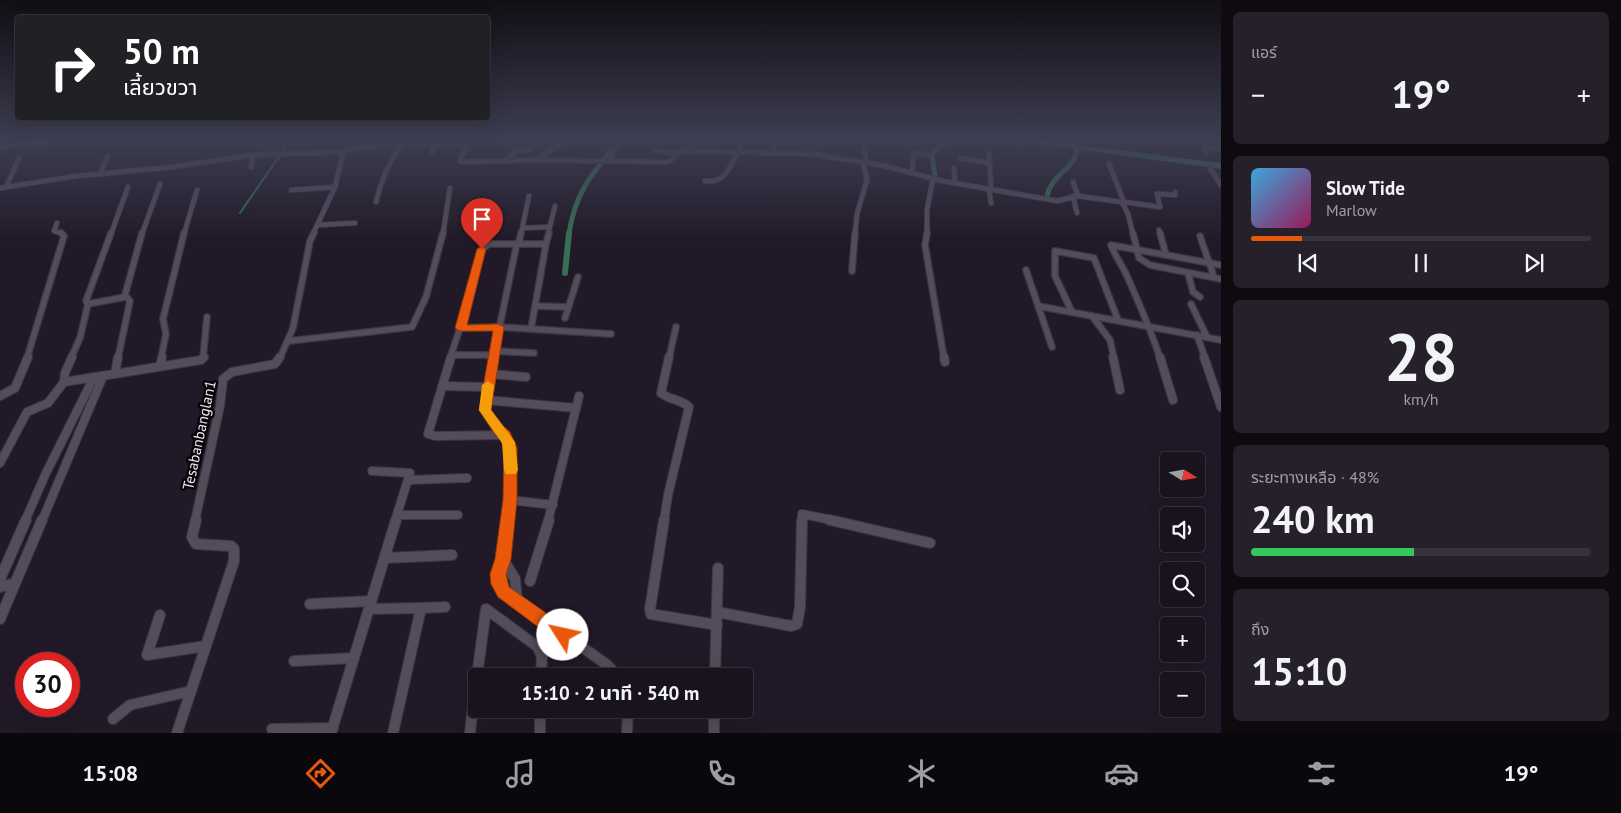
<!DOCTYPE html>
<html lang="th">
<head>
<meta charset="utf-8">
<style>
	:root { --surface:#19131d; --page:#26202a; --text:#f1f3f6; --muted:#9f9ea4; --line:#37323b; --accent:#ea580c }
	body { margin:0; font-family:"PT Sans","Noto Sans Thai",sans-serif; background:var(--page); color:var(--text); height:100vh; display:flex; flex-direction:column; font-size:19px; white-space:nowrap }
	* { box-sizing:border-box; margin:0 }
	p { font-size:16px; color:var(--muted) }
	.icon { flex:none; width:28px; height:28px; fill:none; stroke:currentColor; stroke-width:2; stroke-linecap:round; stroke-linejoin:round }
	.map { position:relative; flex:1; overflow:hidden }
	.details { display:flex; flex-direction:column; gap:12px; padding:12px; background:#0e0a10; width:400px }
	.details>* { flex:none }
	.guide { position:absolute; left:15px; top:15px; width:475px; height:105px; border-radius:5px; box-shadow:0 5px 20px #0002,0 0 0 1px var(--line); background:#202124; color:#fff; overflow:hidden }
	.needle { width:32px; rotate:101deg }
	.buttons { position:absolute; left:1160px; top:452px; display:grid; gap:10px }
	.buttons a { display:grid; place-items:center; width:45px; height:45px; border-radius:5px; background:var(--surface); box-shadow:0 5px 20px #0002,0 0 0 1px var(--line); font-size:25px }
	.speed { position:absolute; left:15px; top:652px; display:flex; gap:10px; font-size:25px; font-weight:700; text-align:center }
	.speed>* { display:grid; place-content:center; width:65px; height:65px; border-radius:50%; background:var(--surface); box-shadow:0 5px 20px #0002,0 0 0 1px var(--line); line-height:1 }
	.speed .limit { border:8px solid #d22; background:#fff; color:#111 }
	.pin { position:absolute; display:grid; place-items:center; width:42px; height:42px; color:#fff; margin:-51px -21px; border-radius:50% 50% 50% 0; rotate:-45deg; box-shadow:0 0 5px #0007 }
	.pin .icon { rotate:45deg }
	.me { position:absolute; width:55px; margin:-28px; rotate:305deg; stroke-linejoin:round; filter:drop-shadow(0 0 4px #0008) }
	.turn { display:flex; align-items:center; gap:18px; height:105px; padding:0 25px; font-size:22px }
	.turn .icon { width:65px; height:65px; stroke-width:2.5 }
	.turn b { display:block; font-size:35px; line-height:42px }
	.big { font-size:38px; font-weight:700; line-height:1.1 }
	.details .widget { flex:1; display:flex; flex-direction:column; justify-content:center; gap:8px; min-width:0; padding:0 18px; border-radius:8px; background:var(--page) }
	.details .dial { align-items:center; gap:0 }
	.dial b { font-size:65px; line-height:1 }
	.song { display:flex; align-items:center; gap:15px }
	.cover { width:60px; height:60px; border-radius:8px; background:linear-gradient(135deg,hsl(200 70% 55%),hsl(330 70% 35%)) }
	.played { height:5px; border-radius:2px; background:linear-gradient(90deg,var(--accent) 15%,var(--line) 15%) }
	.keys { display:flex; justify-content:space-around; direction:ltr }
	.heat { display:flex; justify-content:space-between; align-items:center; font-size:28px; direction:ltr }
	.charge { height:8px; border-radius:4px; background:linear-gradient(90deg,#34c759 48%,var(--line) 0) }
	.trip { position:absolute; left:468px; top:668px; width:285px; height:50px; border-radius:5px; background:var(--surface); box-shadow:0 5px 20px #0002,0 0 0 1px var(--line); font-weight:700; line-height:50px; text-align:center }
	.dock { display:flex; height:80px; justify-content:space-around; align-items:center; background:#0a080c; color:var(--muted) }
	.dock .icon { width:35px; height:35px }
	.dock .active { color:var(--accent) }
	.dock b { font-size:22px; color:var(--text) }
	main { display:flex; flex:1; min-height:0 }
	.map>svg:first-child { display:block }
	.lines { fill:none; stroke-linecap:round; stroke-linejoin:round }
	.stream { stroke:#386f54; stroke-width:2 }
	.canal-far1 { stroke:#386f54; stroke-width:5 }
	.canal { stroke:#386f54; stroke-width:6 }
	.river { fill:#386f54; fill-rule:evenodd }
	.minor-far3-casing { stroke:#3d3742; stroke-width:6 }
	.minor-far2-casing { stroke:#3d3742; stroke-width:8 }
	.minor-far1-casing { stroke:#3d3742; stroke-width:10 }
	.minor-casing { stroke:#3d3742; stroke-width:12 }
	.tertiary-casing { stroke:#3d3742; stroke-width:2 }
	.minor-far3 { stroke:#544b5b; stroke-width:4.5 }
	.minor-far2 { stroke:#544b5b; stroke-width:5.5 }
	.minor-far1 { stroke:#544b5b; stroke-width:8 }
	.minor { stroke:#544b5b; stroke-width:10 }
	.tertiary { fill:#544b5b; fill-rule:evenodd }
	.route { fill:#ea580c; stroke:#983908 }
	.slow { fill:#f59e0b }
	.labels { text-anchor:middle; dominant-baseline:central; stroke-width:5; stroke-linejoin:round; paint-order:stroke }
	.street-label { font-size:15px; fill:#ede8f2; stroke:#09060b }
</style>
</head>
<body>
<main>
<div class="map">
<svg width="1221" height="733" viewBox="0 0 1221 733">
	<rect width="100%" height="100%" fill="#211927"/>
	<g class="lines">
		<polyline class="stream" points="240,213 291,139"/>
		<g class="canal-far1">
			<polyline points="935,177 932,154 943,142 955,139"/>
			<path d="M1047,196C1052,174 1073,170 1077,151L1074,146"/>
			<path d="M569,234C575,191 594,171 621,139"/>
		</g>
		<polyline class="canal" points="565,273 569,233"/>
		<g class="river">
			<polygon points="53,139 74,139 70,141 0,149 0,145"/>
			<polygon points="1013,139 1032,139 1221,163 1221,169 1017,141"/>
		</g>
		<defs>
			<g id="minor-far3">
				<polyline points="863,139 866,163"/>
				<polyline points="656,151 677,153"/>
				<polyline points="685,151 695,145 699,139"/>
				<polyline points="432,152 434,144"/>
				<polyline points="771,152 778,139"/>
				<polyline points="1206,152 1205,148 1221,148"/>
				<polyline points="739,153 743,139"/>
				<polyline points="989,153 991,189"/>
				<polyline points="960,158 989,163"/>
				<polyline points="535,160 561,144"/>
				<polyline points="608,161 623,139"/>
				<polyline points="504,162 517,150 529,150 541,139"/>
				<polyline points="1109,164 1124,202 1122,202"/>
				<polyline points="251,167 253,155"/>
				<polyline points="954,168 955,183"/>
				<polyline points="1210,168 1221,185"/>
				<polyline points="912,172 914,153 929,155"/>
				<polyline points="100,174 108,156"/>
				<path d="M705,181C726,183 728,169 738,153"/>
				<polyline points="1073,182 1078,196"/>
				<polyline points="6,187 19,158"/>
				<polyline points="0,188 77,176 172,167 253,155 343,152"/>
				<polyline points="989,189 991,203"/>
				<polyline points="291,190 335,187"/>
				<polyline points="1073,196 1077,213"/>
				<path d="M376,202C381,180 389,162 402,143"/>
				<polyline points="1124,202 1160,207 1157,194 1175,195 1175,192"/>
				<polyline points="57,223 54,231 63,234"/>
				<polyline points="318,225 355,223"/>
				<polyline points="523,228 549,227"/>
				<polyline points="1159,230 1160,234"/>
				<polyline points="111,234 128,187"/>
				<polyline points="142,234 160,184"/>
				<polyline points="184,234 197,190"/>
				<polyline points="313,234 335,187 343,152 347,149 406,143 467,144 460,161 463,162 538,160 667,162 672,160 677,153 685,151 813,154 885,166 943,181 1057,201 1078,196 1122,202 1128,214 1133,234"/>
				<polyline points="443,234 450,188"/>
				<polyline points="521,234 529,196"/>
				<polyline points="548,234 555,206"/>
				<polyline points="855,234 857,214 867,180 863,162"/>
				<polyline points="927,234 927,210 933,179"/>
			</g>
			<g id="minor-far2">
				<polyline points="111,233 86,301 88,304 125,297"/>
				<polyline points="927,233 925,245 944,358"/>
				<polyline points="1133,233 1139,258 1150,265 1221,279"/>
				<polyline points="1160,233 1166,255"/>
				<polyline points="1200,236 1213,274"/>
				<polyline points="519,243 521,233"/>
				<polyline points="546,244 549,233"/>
				<polyline points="1026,270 1052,347"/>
				<polyline points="852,271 855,233"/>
				<polyline points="1188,273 1193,292 1200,297"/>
				<polyline points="1191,304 1207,337"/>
				<polyline points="536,306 568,307"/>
				<polyline points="1038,306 1221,340"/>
				<polyline points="1072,312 1055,276 1055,251 1094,258 1118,320"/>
				<polyline points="1092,316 1110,340 1114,358"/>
				<polyline points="565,318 578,277"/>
				<polyline points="460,328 482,249 489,244 546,244 531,329"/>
				<polyline points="1197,335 1205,358"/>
				<polyline points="289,341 412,327 426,297 443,233"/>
				<polyline points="495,351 534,353"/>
				<polyline points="453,355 494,355"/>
				<polyline points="27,358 64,236 61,233"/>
				<polyline points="71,358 80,338 88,304"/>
				<polyline points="118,358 130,301 125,295 142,233"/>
				<polyline points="161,358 166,334 163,319 184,233"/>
				<polyline points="203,358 207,317"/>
				<polyline points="280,358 293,328 310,241 314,233"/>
				<polyline points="450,358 460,328 498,327 611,334"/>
				<polyline points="493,358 517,243"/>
				<polyline points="669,358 676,327"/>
				<path d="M1160,358C1151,330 1139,303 1127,276C1122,265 1115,256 1111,245L1221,265"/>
			</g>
			<g id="minor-far1">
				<polyline points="72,357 65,373 64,382 201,360 204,357"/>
				<polyline points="451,357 428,434 436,436 505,435"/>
				<polyline points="494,357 485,411 505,435 511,448 508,521"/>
				<polyline points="944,357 945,362"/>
				<polyline points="1113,357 1120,390"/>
				<polyline points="1160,357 1173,400"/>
				<polyline points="1204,357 1221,407"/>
				<polyline points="160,366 162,357"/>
				<polyline points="115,374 118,357"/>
				<polyline points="491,374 526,377"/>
				<polyline points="442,386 488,387"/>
				<polyline points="0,396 15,388 28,357"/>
				<polyline points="486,400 576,408"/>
				<polyline points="0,463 27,412 48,403 64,382"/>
				<polyline points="372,471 410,473 395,521"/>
				<polyline points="409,480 467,478"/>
				<polyline points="510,500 553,505"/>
				<polyline points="398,515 458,515"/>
				<polyline points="25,521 46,473 93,379"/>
				<polyline points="42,521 103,376"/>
				<polyline points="195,521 220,406 223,379 232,372 275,364 280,357"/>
				<polyline points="548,521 579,396"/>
				<path d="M664,521L668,495L689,407C681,399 669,400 661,393L669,357"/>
				<polyline points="802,521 802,514 837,521"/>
			</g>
			<g id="minor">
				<polyline points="508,520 503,559 498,574 499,584 504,592 606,664 618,676"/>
				<polyline points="664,520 650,609 651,614 717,625"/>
				<polyline points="830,520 930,543"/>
				<polyline points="385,558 452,555"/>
				<polyline points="503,559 515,579 517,602"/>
				<polyline points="0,579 26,520"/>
				<polyline points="530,581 549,520"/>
				<polyline points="0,587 15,583"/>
				<polyline points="310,604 371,601"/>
				<polyline points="421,608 445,607"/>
				<polyline points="369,609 421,608 393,733"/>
				<polyline points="717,612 791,626 797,624 800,607 802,520"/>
				<polyline points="160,615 147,655 206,646"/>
				<polyline points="0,619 42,520"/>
				<polyline points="294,661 354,658"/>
				<polyline points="477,676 486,609 538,647 542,657 541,676"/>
				<polyline points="715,676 718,568"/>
				<polyline points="540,709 540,733"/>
				<polyline points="714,709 714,733"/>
				<polyline points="113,719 130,705 191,691"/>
				<polyline points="272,729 333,728"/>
				<polyline points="177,733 234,561 234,549 231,546 196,544 192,537 196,520"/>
				<polyline points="331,733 396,520"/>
				<polyline points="470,733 476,679"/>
				<polyline points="627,733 628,709"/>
			</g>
			<polygon id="tertiary" points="1177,139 1221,140 1221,144 1180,141"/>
		</defs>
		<use href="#minor-far3" class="minor-far3-casing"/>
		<use href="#minor-far2" class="minor-far2-casing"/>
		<use href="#minor-far1" class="minor-far1-casing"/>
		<use href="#minor" class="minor-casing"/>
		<use href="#tertiary" class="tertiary-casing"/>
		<use href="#minor-far3" class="minor-far3"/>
		<use href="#minor-far2" class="minor-far2"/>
		<use href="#minor-far1" class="minor-far1"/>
		<use href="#minor" class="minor"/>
		<use href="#tertiary" class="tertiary"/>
	</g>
	<linearGradient id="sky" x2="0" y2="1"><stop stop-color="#120e15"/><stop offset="0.58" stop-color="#3d3e52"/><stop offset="1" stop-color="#3d3e52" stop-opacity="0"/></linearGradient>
	<rect width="1221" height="241" fill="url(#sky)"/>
	<polygon class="route" points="482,246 486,249 467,325 498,324 504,327 491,410 503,426 510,432 517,448 517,500 511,559 506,574 509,587 569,629 571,635 569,641 563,643 557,641 498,597 491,584 490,574 495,559 503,500 504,448 500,438 494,433 479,410 493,331 460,331 455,328 477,249"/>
	<polygon class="slow" points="488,381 494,385 491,410 515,442 518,470 516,474 506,474 504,470 502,443 479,410 482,385"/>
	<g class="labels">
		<g class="street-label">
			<text transform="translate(199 435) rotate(-78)">Tesabanbanglan1</text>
		</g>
	</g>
</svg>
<div class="buttons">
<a><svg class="needle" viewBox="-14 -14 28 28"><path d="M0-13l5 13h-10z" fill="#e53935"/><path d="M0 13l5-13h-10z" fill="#9f9ea4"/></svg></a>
<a><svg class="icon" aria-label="sound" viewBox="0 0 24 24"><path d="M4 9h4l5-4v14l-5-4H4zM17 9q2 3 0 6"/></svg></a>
<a><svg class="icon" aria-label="search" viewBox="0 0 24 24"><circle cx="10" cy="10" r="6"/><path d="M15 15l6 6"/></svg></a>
<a>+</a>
<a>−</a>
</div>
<div class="speed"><div class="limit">30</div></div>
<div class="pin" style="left:482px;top:249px;background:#d93025"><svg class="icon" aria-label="arrive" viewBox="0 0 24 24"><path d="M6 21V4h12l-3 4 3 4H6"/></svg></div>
<svg class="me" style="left:563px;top:635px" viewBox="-20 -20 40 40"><circle r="19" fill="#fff"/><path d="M0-13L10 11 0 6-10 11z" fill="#ea580c"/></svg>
<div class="trip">15:10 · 2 นาที · 540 m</div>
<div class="guide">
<div class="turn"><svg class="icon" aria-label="right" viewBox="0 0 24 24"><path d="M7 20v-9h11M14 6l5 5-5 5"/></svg><div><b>50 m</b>เลี้ยวขวา</div></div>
</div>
</div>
<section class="details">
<div class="widget"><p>แอร์</p>
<div class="heat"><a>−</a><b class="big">19°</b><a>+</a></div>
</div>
<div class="widget">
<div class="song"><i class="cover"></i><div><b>Slow Tide</b><p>Marlow</p></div></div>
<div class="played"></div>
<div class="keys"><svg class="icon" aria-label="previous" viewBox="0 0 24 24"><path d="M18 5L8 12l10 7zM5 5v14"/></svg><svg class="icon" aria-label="pause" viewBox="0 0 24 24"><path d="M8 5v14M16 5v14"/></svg><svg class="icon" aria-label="next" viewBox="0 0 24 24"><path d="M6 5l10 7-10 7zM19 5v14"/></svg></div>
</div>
<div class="widget dial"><b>28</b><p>km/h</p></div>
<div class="widget"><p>ระยะทางเหลือ · 48%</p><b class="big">240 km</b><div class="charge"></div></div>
<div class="widget"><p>ถึง</p><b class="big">15:10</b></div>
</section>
</main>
<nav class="dock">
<b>15:08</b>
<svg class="icon active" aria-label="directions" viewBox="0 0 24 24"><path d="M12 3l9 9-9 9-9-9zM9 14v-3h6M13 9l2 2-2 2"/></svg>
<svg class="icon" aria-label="music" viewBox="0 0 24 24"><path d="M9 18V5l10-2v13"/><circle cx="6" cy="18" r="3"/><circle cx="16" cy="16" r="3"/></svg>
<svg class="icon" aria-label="phone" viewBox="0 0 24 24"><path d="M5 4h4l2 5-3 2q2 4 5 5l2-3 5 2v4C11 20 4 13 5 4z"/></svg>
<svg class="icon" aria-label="climate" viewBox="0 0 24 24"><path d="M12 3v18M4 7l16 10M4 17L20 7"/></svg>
<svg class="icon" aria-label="car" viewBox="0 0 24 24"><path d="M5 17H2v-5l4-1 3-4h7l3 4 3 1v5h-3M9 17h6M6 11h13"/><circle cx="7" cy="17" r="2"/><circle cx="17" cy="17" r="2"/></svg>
<svg class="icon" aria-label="filters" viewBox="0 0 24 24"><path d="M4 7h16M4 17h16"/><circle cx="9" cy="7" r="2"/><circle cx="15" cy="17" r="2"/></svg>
<b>19°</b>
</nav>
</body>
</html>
